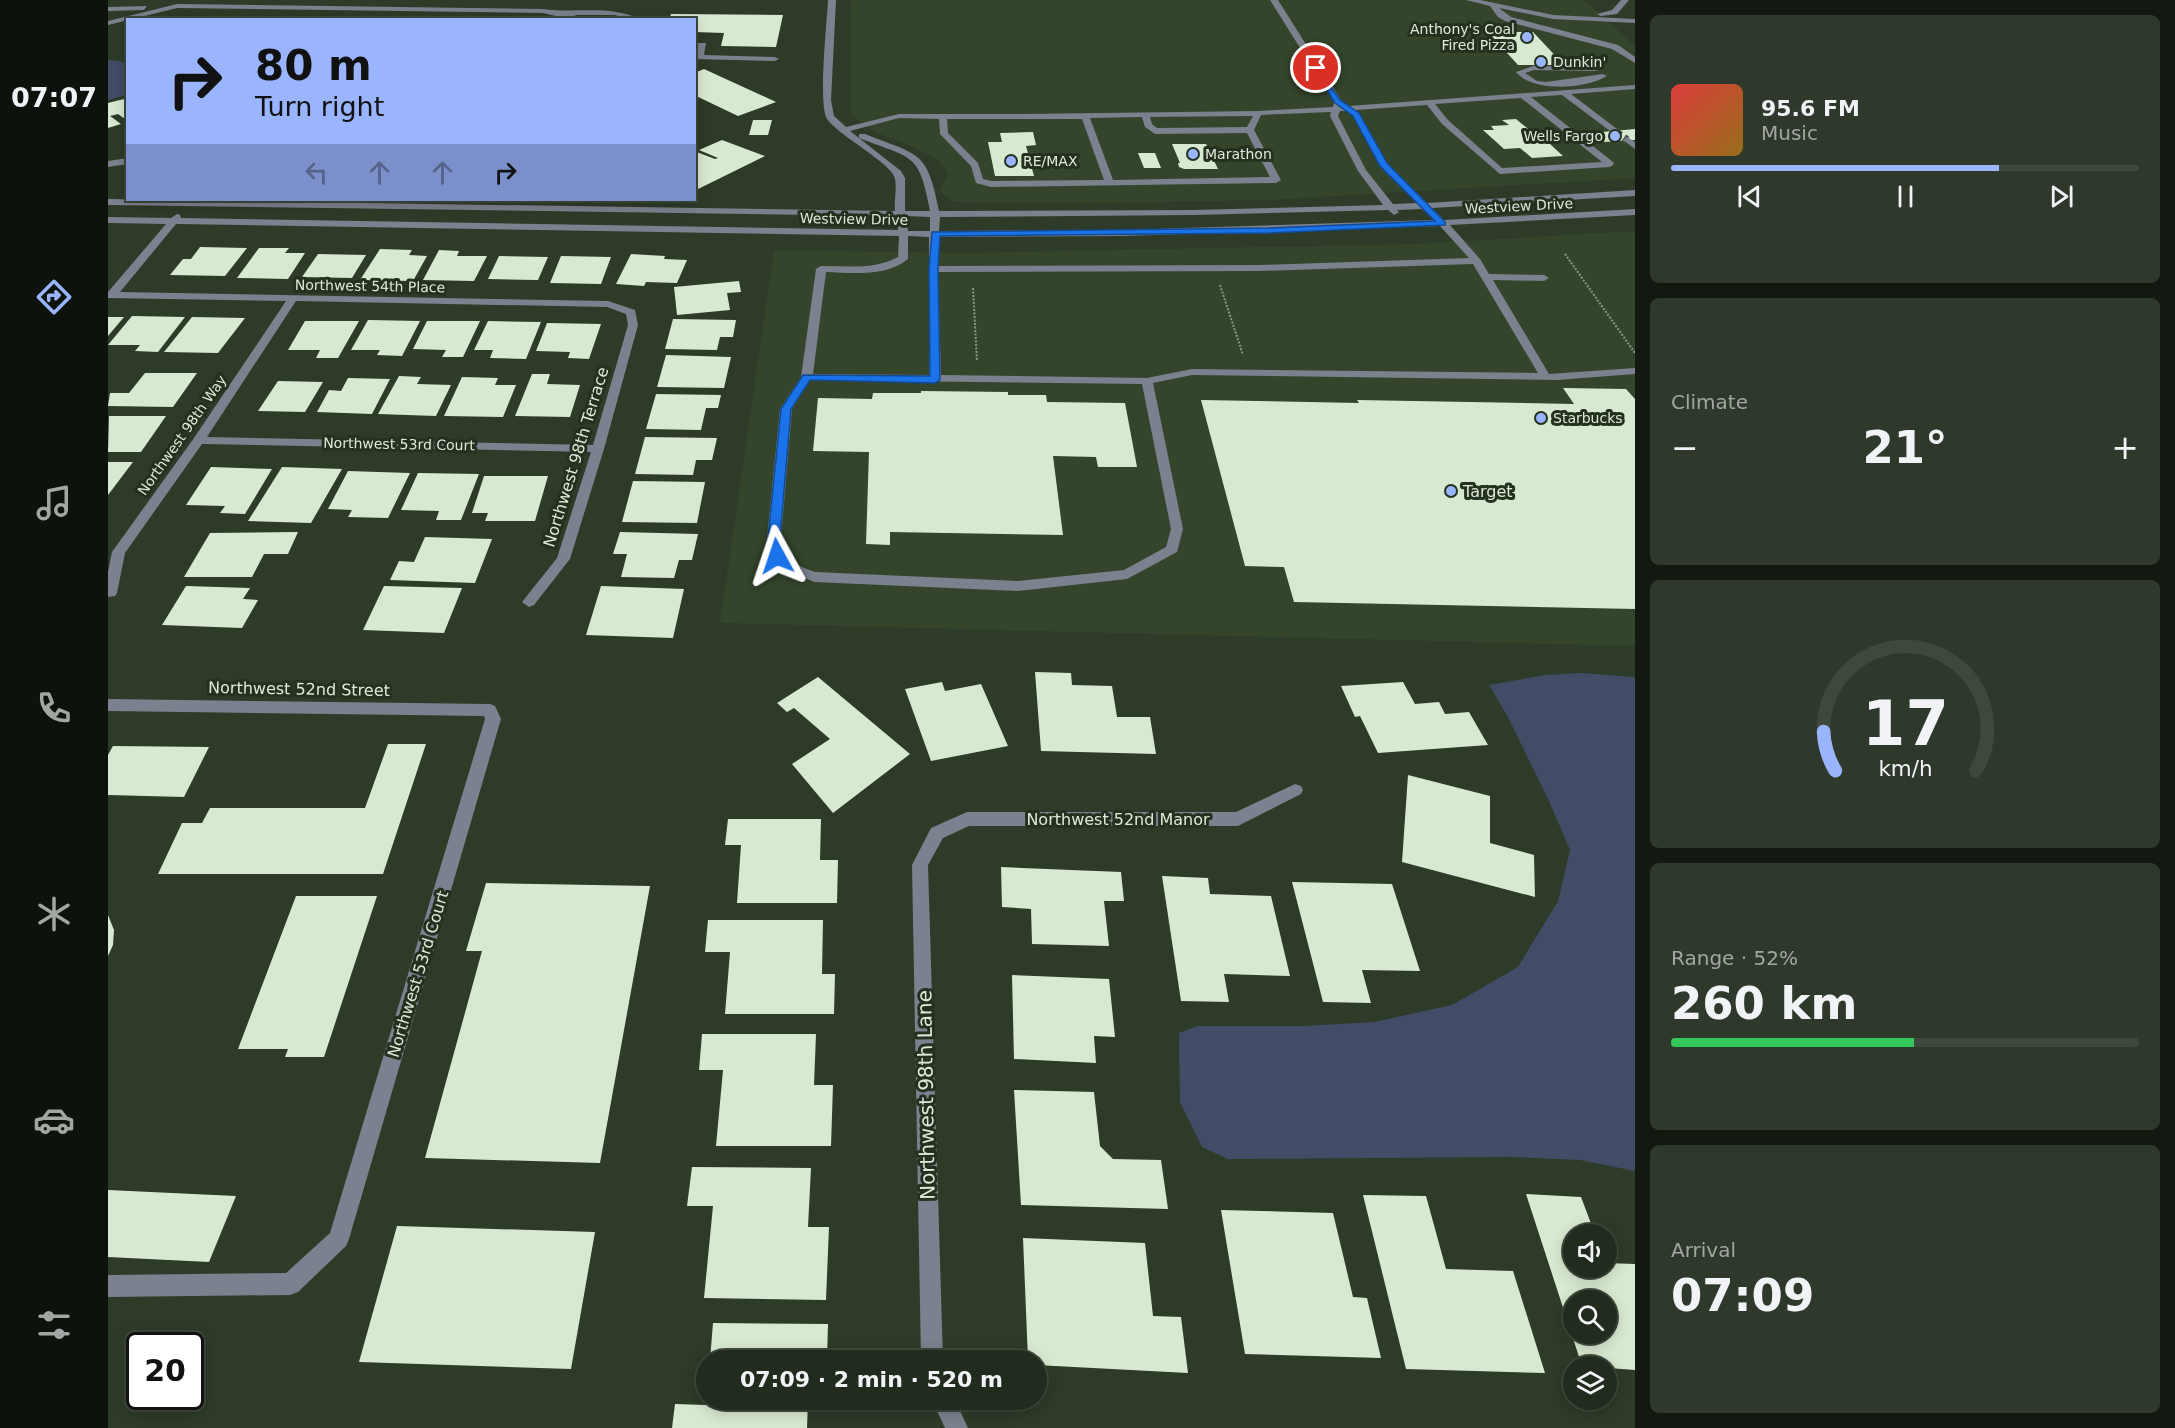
<!DOCTYPE html>
<html lang="en">
<head>
<meta charset="utf-8">
<style>
	:root { --surface:#222c1e; --page:#2e382b; --text:#f1f3f6; --muted:#a2a7a4; --line:#3f483c; --accent:#9ab5fd }
	body { margin:0; font-family:"DejaVu Sans",sans-serif; background:var(--page); color:var(--text); height:100vh; display:flex; flex-direction:column; font-size:22px; white-space:nowrap }
	* { box-sizing:border-box; margin:0 }
	p { font-size:20px; color:var(--muted) }
	.icon { flex:none; width:33px; height:33px; fill:none; stroke:currentColor; stroke-width:2; stroke-linecap:round; stroke-linejoin:round }
	.map { position:relative; flex:1; overflow:hidden }
	.panel { display:flex; flex-direction:column; gap:15px; padding:15px; background:#131810; width:540px }
	.panel>* { flex:none }
	.guide { position:absolute; left:18px; top:18px; width:570px; height:183px; border-radius:0px; box-shadow:0 3px 15px #0003,0 0 0 2px var(--line); background:#9ab5fd; color:#111; overflow:hidden }
	.buttons { position:absolute; left:1455px; top:1224px; display:grid; gap:12px }
	.buttons a { display:grid; place-items:center; width:54px; height:54px; border-radius:50%; background:var(--surface); box-shadow:0 3px 15px #0003,0 0 0 2px var(--line); font-size:30px }
	.speed { position:absolute; left:18px; top:1332px; display:flex; gap:12px; font-size:30px; font-weight:700; text-align:center }
	.speed>* { display:grid; place-content:center; width:78px; height:78px; border-radius:50%; background:var(--surface); box-shadow:0 3px 15px #0003,0 0 0 2px var(--line); line-height:1 }
	.speed .limit { border:3px solid #111; border-radius:9px; background:#fff; color:#111 }
	.pin { position:absolute; display:grid; place-items:center; width:51px; height:51px; color:#fff; margin:-26px; border:3px solid #fff; border-radius:50%; box-shadow:0 2px 6px #0007 }
	.me { position:absolute; width:66px; margin:-33px; rotate:355deg; stroke-linejoin:round; filter:drop-shadow(0 0 4px #0008) }
	.turn { display:flex; align-items:center; gap:21px; height:126px; padding:0 30px; font-size:27px }
	.turn .icon { width:78px; height:78px; stroke-width:2.5 }
	.turn b { display:block; font-size:42px; line-height:51px }
	.lanes { display:flex; align-items:center; height:57px; padding:0 30px; background:#0003; justify-content:center; gap:30px; direction:ltr }
	.lanes .off { opacity:.35 }
	.big { font-size:45px; font-weight:800; line-height:1.1 }
	.panel .tile { flex:1; display:flex; flex-direction:column; justify-content:center; gap:9px; min-width:0; padding:0 21px; border-radius:9px; background:var(--page) }
	.panel .dial { align-items:center; gap:0 }
	.dial svg { height:156px; overflow:visible; fill:none; stroke:var(--line); stroke-width:7; stroke-linecap:round; text-anchor:middle }
	.dial text { fill:var(--text); stroke:none }
	.song { display:flex; align-items:center; gap:18px }
	.cover { width:72px; height:72px; border-radius:9px; background:linear-gradient(135deg,hsl(0 70% 55%),hsl(40 70% 35%)) }
	.played { height:6px; border-radius:3px; background:linear-gradient(90deg,var(--accent) 70%,var(--line) 70%) }
	.keys { display:flex; justify-content:space-around; direction:ltr }
	.heat { display:flex; justify-content:space-between; align-items:center; font-size:33px; direction:ltr }
	.charge { height:9px; border-radius:4px; background:linear-gradient(90deg,#34c759 52%,var(--line) 0) }
	.trip { position:absolute; left:588px; top:1350px; width:351px; height:60px; border-radius:30px; background:var(--surface); box-shadow:0 3px 15px #0003,0 0 0 2px var(--line); font-weight:800; line-height:60px; text-align:center }
	main { display:flex; flex:1; min-height:0 }
	.menu { display:flex; flex-direction:column; width:108px; justify-content:space-around; align-items:center; background:#0e120c; color:var(--muted) }
	.menu .icon { width:42px; height:42px }
	.menu .active { color:var(--accent) }
	.menu b { font-size:27px; color:var(--text) }
	.map>svg:first-child { display:block }
	.built { fill:#34452c }
	.water { fill:#424c67 }
	.building { fill:#d8e9d1; fill-rule:evenodd }
	.lines { fill:none; stroke-linecap:round; stroke-linejoin:round }
	.minor-tunnel { stroke:#495543; stroke-width:8; stroke-dasharray:8 4; stroke-linecap:butt }
	.path { stroke:#8c9788; stroke-width:2; stroke-dasharray:2 1.5; stroke-linecap:butt }
	.minor { fill:#7b818e; fill-rule:evenodd }
	.route { fill:#1a73e8; stroke:#114b97; stroke-width:1.5 }
	.poi-dot { fill:#9ab5fd; stroke:#24311f; stroke-width:2 }
	.labels { text-anchor:middle; dominant-baseline:central; stroke-width:6; stroke-linejoin:round; paint-order:stroke }
	.far-poi-label { font-size:14px; fill:#e0e8dc; stroke:#24311f; text-anchor:start }
	.far-street-label { font-size:14px; fill:#e0e8dc; stroke:#24311f }
	.street-label { font-size:16px; fill:#e0e8dc; stroke:#24311f }
	.poi-label { font-size:16px; fill:#e0e8dc; stroke:#24311f; text-anchor:start }
	.near-street-label { font-size:20px; fill:#e0e8dc; stroke:#24311f }
</style>
</head>
<body>
<main>
<nav class="menu">
<b>07:07</b>
<svg class="icon active" aria-label="directions" viewBox="0 0 24 24"><path d="M12 3l9 9-9 9-9-9zM9 14v-3h6M13 9l2 2-2 2"/></svg>
<svg class="icon" aria-label="music" viewBox="0 0 24 24"><path d="M9 18V5l10-2v13"/><circle cx="6" cy="18" r="3"/><circle cx="16" cy="16" r="3"/></svg>
<svg class="icon" aria-label="phone" viewBox="0 0 24 24"><path d="M5 4h4l2 5-3 2q2 4 5 5l2-3 5 2v4C11 20 4 13 5 4z"/></svg>
<svg class="icon" aria-label="climate" viewBox="0 0 24 24"><path d="M12 3v18M4 7l16 10M4 17L20 7"/></svg>
<svg class="icon" aria-label="car" viewBox="0 0 24 24"><path d="M5 17H2v-5l4-1 3-4h7l3 4 3 1v5h-3M9 17h6M6 11h13"/><circle cx="7" cy="17" r="2"/><circle cx="17" cy="17" r="2"/></svg>
<svg class="icon" aria-label="filters" viewBox="0 0 24 24"><path d="M4 7h16M4 17h16"/><circle cx="9" cy="7" r="2"/><circle cx="15" cy="17" r="2"/></svg>
</nav>
<div class="map">
<svg width="1527" height="1428" viewBox="0 0 1527 1428">
	<rect width="100%" height="100%" fill="#2e3b28"/>
	<g class="built">
		<polygon points="743,0 1476,0 1527,46 1527,178 1160,200 1008,203 846,202 832,191 840,173 830,160 806,147 769,133 742,114"/>
		<polygon points="1527,231 1527,646 612,623 666,250 853,253 1309,244"/>
	</g>
	<g class="water">
		<polygon points="0,60 11,61 19,64 19,95 0,100"/>
		<polygon points="1473,673 1527,677 1527,1171 1472,1160 1402,1157 1120,1159 1094,1147 1072,1102 1071,1033 1090,1026 1197,1026 1266,1022 1344,1005 1410,967 1450,901 1462,850 1441,801 1400,717 1381,685 1437,675"/>
	</g>
	<g class="building">
		<polygon points="563,14 675,15 668,47 613,46 616,33 586,32 586,20 561,20"/>
		<polygon points="1380,32 1425,32 1456,65 1410,65"/>
		<polygon points="596,69 668,102 630,116 586,95 586,73"/>
		<polygon points="20,98 20,121 10,114 2,116 13,124 0,128 0,103"/>
		<polygon points="1408,119 1424,132 1428,131 1455,156 1424,158 1412,148 1396,149 1375,130 1386,130 1383,126 1401,125 1394,120"/>
		<polygon points="645,120 664,120 660,135 641,135"/>
		<polygon points="1527,129 1527,140 1495,142 1483,133"/>
		<polygon points="925,132 928,145 918,146 926,176 887,176 880,142 894,142 892,133"/>
		<polygon points="614,140 657,156 586,191 586,151 607,159 610,158 591,150"/>
		<polygon points="1064,144 1098,144 1110,169 1076,169 1071,167 1070,163 1072,163"/>
		<polygon points="1030,153 1047,153 1053,168 1036,168"/>
		<polygon points="92,247 139,248 117,276 62,275 75,259 83,259"/>
		<polygon points="151,248 181,248 177,253 197,253 180,279 129,278"/>
		<polygon points="272,249 304,250 301,255 319,256 305,281 252,280"/>
		<polygon points="331,250 351,251 349,256 379,256 366,281 315,280"/>
		<polygon points="210,254 258,255 244,278 194,277"/>
		<polygon points="523,254 557,256 556,259 579,260 569,283 538,282 536,286 508,284"/>
		<polygon points="391,256 440,257 430,280 380,279"/>
		<polygon points="453,256 503,257 493,284 442,283"/>
		<polygon points="631,281 633,292 619,293 622,310 569,315 566,287"/>
		<polygon points="24,316 77,317 50,352 27,351 32,345 0,345"/>
		<polygon points="0,317 16,317 0,336"/>
		<polygon points="84,317 137,318 110,353 56,352"/>
		<polygon points="565,319 628,320 625,337 612,337 609,350 557,349"/>
		<polygon points="260,320 312,321 294,356 269,355 272,350 243,350"/>
		<polygon points="197,321 251,321 230,358 208,358 212,350 180,350"/>
		<polygon points="319,321 372,321 355,357 334,357 338,350 305,349"/>
		<polygon points="380,321 433,322 418,359 382,358 385,350 366,350"/>
		<polygon points="439,323 493,324 481,359 460,358 462,352 428,351"/>
		<polygon points="558,355 623,357 616,388 549,387"/>
		<polygon points="37,373 89,373 65,407 0,406 2,393 21,393"/>
		<polygon points="424,374 442,374 439,384 472,385 462,417 407,416"/>
		<polygon points="291,376 313,377 309,384 343,385 328,416 270,414"/>
		<polygon points="354,377 390,378 387,385 408,385 395,417 336,416"/>
		<polygon points="240,378 282,379 264,414 209,412 221,390 233,391"/>
		<polygon points="170,381 215,382 197,412 150,411"/>
		<polygon points="1455,388 1518,389 1527,399 1527,609 1186,602 1176,567 1137,566 1093,400 1251,403 1249,400 1466,404"/>
		<polygon points="813,391 900,392 900,395 938,395 939,402 1017,403 1029,467 990,467 988,457 945,456 955,535 782,532 782,545 758,544 761,452 705,451 710,398 764,399 765,393 813,393"/>
		<polygon points="548,394 613,395 610,408 598,408 593,430 538,429"/>
		<polygon points="1,416 58,416 33,452 0,452"/>
		<polygon points="537,437 609,438 604,460 588,460 585,475 527,474"/>
		<polygon points="0,462 25,462 0,495"/>
		<polygon points="103,467 164,469 137,514 112,513 117,506 78,505"/>
		<polygon points="174,467 234,469 203,523 140,521"/>
		<polygon points="240,471 302,473 280,518 240,517 244,510 220,509"/>
		<polygon points="310,473 371,474 353,520 328,520 331,511 293,510"/>
		<polygon points="376,476 440,476 427,521 377,521 380,513 364,513"/>
		<polygon points="525,481 597,482 589,523 514,522"/>
		<polygon points="190,532 180,554 156,554 144,577 76,577 102,533"/>
		<polygon points="512,532 590,534 584,560 571,560 566,578 513,577 519,554 505,554"/>
		<polygon points="317,537 384,539 367,583 282,580 291,561 306,562"/>
		<polygon points="78,586 142,588 135,599 150,600 134,628 54,625"/>
		<polygon points="276,586 354,588 336,633 255,630"/>
		<polygon points="493,586 576,589 565,638 478,635"/>
		<polygon points="927,672 963,673 964,685 1004,686 1009,717 1042,717 1048,754 933,751"/>
		<polygon points="710,677 802,754 725,813 684,764 722,739 686,708 679,712 669,703"/>
		<polygon points="834,682 837,691 873,684 900,746 823,761 797,689"/>
		<polygon points="1295,682 1307,704 1331,702 1337,714 1361,712 1380,745 1270,753 1252,716 1247,717 1233,686"/>
		<polygon points="280,744 318,744 275,874 50,874 74,823 94,823 102,808 257,808"/>
		<polygon points="5,746 101,747 76,797 0,795 0,755"/>
		<polygon points="1300,775 1382,796 1382,843 1426,855 1427,897 1294,862"/>
		<polygon points="620,819 713,819 712,860 730,860 729,903 629,903 633,845 617,845"/>
		<polygon points="893,867 1013,872 1016,901 996,901 1001,946 924,944 923,909 894,907"/>
		<polygon points="1054,876 1100,878 1102,894 1163,896 1182,976 1116,974 1121,1002 1073,1001"/>
		<polygon points="1184,882 1284,884 1312,971 1254,970 1263,1003 1215,1002"/>
		<polygon points="378,883 542,886 492,1163 317,1158 374,951 358,951"/>
		<polygon points="188,896 269,896 216,1057 177,1057 180,1049 130,1049"/>
		<polygon points="0,915 6,930 5,945 0,956"/>
		<polygon points="600,920 715,920 714,974 727,974 726,1014 617,1014 622,952 597,952"/>
		<polygon points="904,975 1001,979 1007,1037 986,1036 988,1063 906,1059"/>
		<polygon points="594,1034 708,1034 706,1085 725,1085 723,1146 608,1146 615,1070 591,1070"/>
		<polygon points="906,1090 986,1092 992,1146 1005,1159 1053,1160 1060,1209 913,1205"/>
		<polygon points="584,1167 703,1168 700,1227 721,1227 718,1300 596,1298 605,1206 579,1206"/>
		<polygon points="0,1190 128,1196 101,1262 0,1257"/>
		<path d="M1418,1194L1473,1197L1487,1234H1466V1268H1498V1263L1527,1264V1370L1474,1366ZM1466,1300H1498V1334H1466Z"/>
		<polygon points="1255,1195 1318,1196 1338,1269 1405,1271 1437,1373 1298,1369"/>
		<polygon points="1113,1210 1225,1213 1245,1297 1259,1298 1273,1358 1137,1354"/>
		<polygon points="289,1226 487,1232 463,1369 251,1362"/>
		<polygon points="915,1238 1037,1243 1045,1316 1073,1317 1080,1373 928,1365 928,1360 920,1360"/>
		<polygon points="605,1323 720,1324 719,1360 602,1360"/>
		<polygon points="599,1400 700,1400 699,1428 564,1428 567,1404 598,1405"/>
	</g>
	<g class="lines">
		<polyline class="minor-tunnel" points="1506,131 1519,140"/>
		<g class="path">
			<polyline points="1457,254 1527,353"/>
			<polyline points="1112,285 1135,355"/>
			<polyline points="865,288 869,361"/>
		</g>
		<g class="minor">
			<path d="M720,0H728L723,100L726,116L738,127L791,114H916L1150,111L1225,107L1226,102L1162,0H1170L1233,100L1241,106L1527,85V89L1463,94L1509,129V133L1506,134L1454,95L1423,97L1505,162L1506,164L1502,167L1392,174L1334,124L1319,105L1248,110L1252,114L1279,163L1319,203L1527,190V196L1324,208L1336,220L1527,209V215L1342,225L1372,259L1381,274L1436,275L1441,278L1436,281L1385,280L1441,374L1527,368V374L1449,380L1084,375L1045,383L1075,529L1069,552L1019,579L910,591L706,582L674,567L664,554L659,538L672,409L693,377L708,269L713,266C740,266 766,270 790,257L791,236L68,224L12,292L500,301L527,310L530,325L496,449L462,559L426,605L421,607L414,602L449,558L483,452L94,444L17,553L9,593L7,596L0,597V572L4,552L86,438L178,301L0,298V292L58,224L0,223V217L63,218L69,214L72,215L73,218L790,230L788,216L0,205V199L787,211C786,200 789,189 787,179C785,164 731,136 719,119C710,105 719,21 720,0ZM1413,98L1494,162L1394,168L1340,120L1327,104ZM1232,111H1238L1245,115L1272,166L1309,203L1285,204L1258,170L1230,116ZM1223,112L1222,116L1250,171L1275,205L1086,210L831,211C819,149 811,156 757,134H751V138C804,159 811,151 822,211H797V178L793,171L742,131L791,118L831,119L832,134L863,166L868,183L883,187L1168,183L1173,180L1146,130L1153,115ZM1145,116L1139,127L1049,128L1044,124L1042,117ZM1034,117L1037,127L1047,134L1139,133L1162,177L1005,180L982,118ZM839,119H974L996,180L883,181L875,179L870,163L840,133ZM1314,209L1326,220L1013,230L831,231L832,217L1086,215L1280,210L1286,215L1291,212L1289,210ZM798,216L822,217V231H800ZM1332,226L1361,258L1152,265L830,266L831,237L1013,236ZM800,236L821,237V375L705,374L718,272C744,273 779,277 800,259ZM1365,264L1430,373L1084,369L1039,378L833,375L830,272L1152,271ZM188,301L499,307L518,314L520,325L485,445L99,437ZM702,380L1034,384L1063,529L1058,547L1016,570L910,581L707,572C688,566 678,558 673,538L684,409Z"/>
			<polygon points="1358,0 1372,0 1445,15 1527,19 1527,23 1445,19 1391,8 1403,17 1510,45 1527,57 1527,63 1504,49 1397,21 1390,17 1382,6"/>
			<polygon points="1513,0 1521,0 1509,14 1493,16 1489,14 1504,10"/>
			<path d="M69,4L435,9C467,14 503,4 533,20H521L507,15H466L477,20H465L435,13L69,8L0,25V21Z"/>
			<polygon points="39,6 36,10 0,11 0,7"/>
			<polygon points="586,43 598,43 596,55 667,57 671,59 667,61 586,59 590,47 586,47"/>
			<path d="M1425,66L1487,67L1491,69L1487,71L1426,70L1417,73L1429,81L1438,82L1495,74L1499,76C1478,89 1425,93 1408,72Z"/>
			<polygon points="1519,137 1527,142 1527,149 1515,140"/>
			<polygon points="20,158 20,164 0,167 0,161"/>
			<polygon points="0,699 382,704 387,706 393,719 241,1239 238,1246 190,1292 182,1295 0,1297 0,1275 178,1273 222,1233 377,719 376,716 0,711"/>
			<polygon points="1187,784 1193,786 1195,790 1193,794 1130,826 861,826 835,838 820,865 835,1360 813,1360 804,865 823,828 859,812 1128,812"/>
			<polygon points="824,1400 847,1400 860,1428 837,1428"/>
		</g>
	</g>
	<polygon class="route" points="1208,66 1232,100 1251,113 1279,163 1337,222 1337,225 1161,233 832,236 830,269 832,380 827,383 702,380 683,409 672,538 675,556 669,560 665,558 660,538 673,409 695,375 822,376 821,269 824,232 1161,228 1327,221 1272,166 1245,116 1227,103 1205,68"/>
	<g class="poi-dot">
		<circle cx="1419" cy="37" r="6"/>
		<circle cx="1433" cy="62" r="6"/>
		<circle cx="1507" cy="136" r="6"/>
		<circle cx="1085" cy="154" r="6"/>
		<circle cx="903" cy="161" r="6"/>
		<circle cx="1433" cy="418" r="6"/>
		<circle cx="1343" cy="491" r="6"/>
	</g>
	<g class="labels">
		<g class="far-poi-label">
			<text x="1407" y="29" text-anchor="end">Anthony's Coal<tspan x="1407" dy="16">Fired Pizza</tspan></text>
			<text x="1445" y="62">Dunkin'</text>
			<text x="1495" y="136" text-anchor="end">Wells Fargo</text>
			<text x="1097" y="154">Marathon</text>
			<text x="915" y="161">RE/MAX</text>
			<text x="1445" y="418">Starbucks</text>
		</g>
		<g class="far-street-label">
			<text transform="translate(1411 206) rotate(-3)">Westview Drive</text>
			<text transform="translate(746 219) rotate(1)">Westview Drive</text>
			<text transform="translate(262 286) rotate(1)">Northwest 54th Place</text>
			<text transform="translate(74 435) rotate(-55)">Northwest 98th Way</text>
			<text transform="translate(291 444) rotate(1)">Northwest 53rd Court</text>
		</g>
		<g class="street-label">
			<text transform="translate(468 457) rotate(-73)">Northwest 98th Terrace</text>
			<text transform="translate(191 689) rotate(1)">Northwest 52nd Street</text>
			<text x="1010" y="819">Northwest 52nd Manor</text>
			<text transform="translate(310 974) rotate(-73)">Northwest 53rd Court</text>
		</g>
		<g class="poi-label">
			<text x="1355" y="491">Target</text>
		</g>
		<g class="near-street-label">
			<text transform="translate(818 1095) rotate(-91)">Northwest 98th Lane</text>
		</g>
	</g>
</svg>
<div class="buttons">
<a><svg class="icon" aria-label="sound" viewBox="0 0 24 24"><path d="M4 9h4l5-4v14l-5-4H4zM17 9q2 3 0 6"/></svg></a>
<a><svg class="icon" aria-label="search" viewBox="0 0 24 24"><circle cx="10" cy="10" r="6"/><path d="M15 15l6 6"/></svg></a>
<a><svg class="icon" aria-label="layers" viewBox="0 0 24 24"><path d="M12 4l9 5-9 5-9-5zM3 14l9 5 9-5"/></svg></a>
</div>
<div class="speed"><div class="limit">20</div></div>
<div class="pin" style="left:1208px;top:68px;background:#d93025"><svg class="icon" aria-label="arrive" viewBox="0 0 24 24"><path d="M6 21V4h12l-3 4 3 4H6"/></svg></div>
<svg class="me" style="left:669px;top:556px" viewBox="-20 -20 40 40"><path d="M0-17L14 15 0 8-14 15z" fill="#1a73e8" stroke="#fff" stroke-width="4"/></svg>
<div class="trip">07:09 · 2 min · 520 m</div>
<div class="guide">
<div class="turn"><svg class="icon" aria-label="right" viewBox="0 0 24 24"><path d="M7 20v-9h11M14 6l5 5-5 5"/></svg><div><b>80 m</b>Turn right</div></div>
<div class="lanes"><svg class="icon off" aria-label="left" viewBox="0 0 24 24"><path d="M17 20v-9H6M10 6l-5 5 5 5"/></svg><svg class="icon off" aria-label="ahead" viewBox="0 0 24 24"><path d="M12 20V5M6 11l6-6 6 6"/></svg><svg class="icon off" aria-label="ahead" viewBox="0 0 24 24"><path d="M12 20V5M6 11l6-6 6 6"/></svg><svg class="icon" aria-label="right" viewBox="0 0 24 24"><path d="M7 20v-9h11M14 6l5 5-5 5"/></svg></div>
</div>
</div>
<section class="panel">
<div class="tile">
<div class="song"><i class="cover"></i><div><b>95.6 FM</b><p>Music</p></div></div>
<div class="played"></div>
<div class="keys"><svg class="icon" aria-label="previous" viewBox="0 0 24 24"><path d="M18 5L8 12l10 7zM5 5v14"/></svg><svg class="icon" aria-label="pause" viewBox="0 0 24 24"><path d="M8 5v14M16 5v14"/></svg><svg class="icon" aria-label="next" viewBox="0 0 24 24"><path d="M6 5l10 7-10 7zM19 5v14"/></svg></div>
</div>
<div class="tile"><p>Climate</p>
<div class="heat"><a>−</a><b class="big">21°</b><a>+</a></div>
</div>
<div class="tile dial"><svg viewBox="0 0 100 80">
<path d="M14 69A42 42 0 1 1 86 69"/>
<path d="M14 69A42 42 0 0 1 8 49" stroke="#9ab5fd"/>
<text x="50" y="56" font-size="32" font-weight="700">17</text>
<text x="50" y="72" font-size="11">km/h</text>
</svg></div>
<div class="tile"><p>Range · 52%</p><b class="big">260 km</b><div class="charge"></div></div>
<div class="tile"><p>Arrival</p><b class="big">07:09</b></div>
</section>
</main>
</body>
</html>
